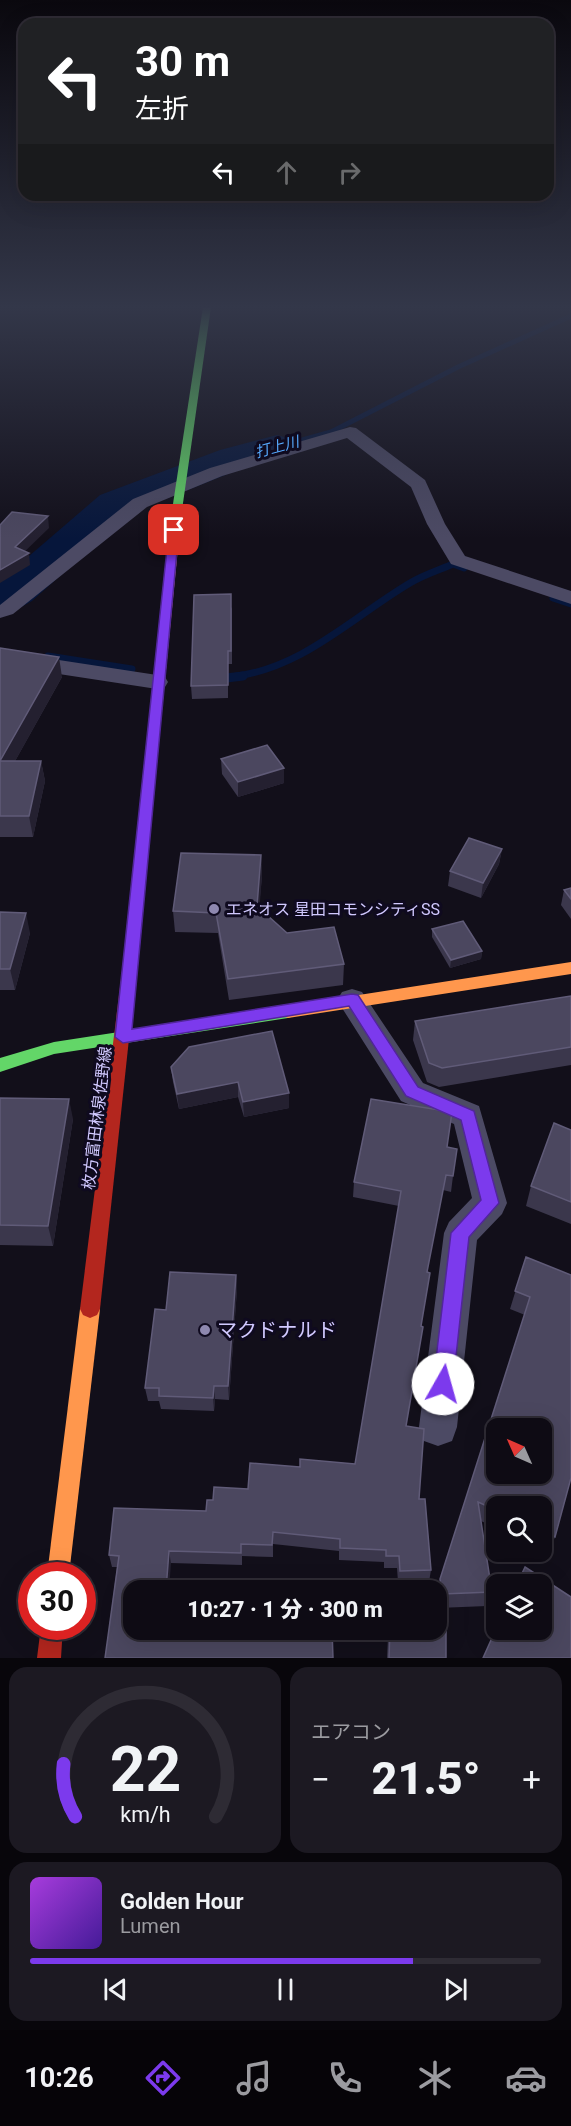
<!DOCTYPE html>
<html lang="ja">
<head>
<meta charset="utf-8">
<style>
	:root { --surface:#0e0b14; --page:#1c1922; --text:#f1f3f6; --muted:#9b9ba0; --line:#2e2b34; --accent:#7c3aed }
	body { margin:0; font-family:Roboto,"Noto Sans JP",sans-serif; background:var(--page); color:var(--text); height:100vh; display:flex; flex-direction:column; font-size:22px; white-space:nowrap }
	* { box-sizing:border-box; margin:0 }
	p { font-size:20px; color:var(--muted) }
	.icon { flex:none; width:33px; height:33px; fill:none; stroke:currentColor; stroke-width:2; stroke-linecap:round; stroke-linejoin:round }
	.map { position:relative; height:1658px; overflow:hidden }
	.sheet { display:flex; flex-direction:column; gap:9px; padding:9px; background:#08060b; flex:1 }
	.sheet>* { flex:none }
	.guide { position:absolute; left:18px; top:18px; width:536px; height:183px; border-radius:18px; box-shadow:0 6px 24px #0002,0 0 0 2px var(--line); background:#202124; color:#fff; overflow:hidden }
	.needle { width:39px; rotate:315deg }
	.buttons { position:absolute; left:486px; top:1418px; display:grid; gap:12px }
	.buttons a { display:grid; place-items:center; width:66px; height:66px; border-radius:12px; background:var(--surface); box-shadow:0 6px 24px #0002,0 0 0 2px var(--line); font-size:30px }
	.speed { position:absolute; left:18px; top:1562px; display:flex; gap:12px; font-size:30px; font-weight:700; text-align:center }
	.speed>* { display:grid; place-content:center; width:78px; height:78px; border-radius:50%; background:var(--surface); box-shadow:0 6px 24px #0002,0 0 0 2px var(--line); line-height:1 }
	.speed .limit { border:9px solid #d22; background:#fff; color:#111 }
	.pin { position:absolute; display:grid; place-items:center; width:51px; height:51px; color:#fff; margin:-26px; border-radius:12px; box-shadow:0 3px 9px #0006 }
	.me { position:absolute; width:66px; margin:-33px; rotate:7deg; stroke-linejoin:round; filter:drop-shadow(0 0 4px #0008) }
	.turn { display:flex; align-items:center; gap:21px; height:126px; padding:0 18px; font-size:27px }
	.turn .icon { width:78px; height:78px; stroke-width:2.5 }
	.turn b { display:block; font-size:42px; line-height:51px }
	.lanes { display:flex; align-items:center; height:57px; padding:0 18px; background:#0003; justify-content:center; gap:30px; direction:ltr }
	.lanes .off { opacity:.35 }
	.big { font-size:45px; font-weight:800; line-height:1.1 }
	.sheet .tile { flex:1; display:flex; flex-direction:column; justify-content:center; gap:9px; min-width:0; padding:0 21px; border-radius:18px; background:var(--page) }
	.sheet .dial { align-items:center; gap:0 }
	.dial svg { height:156px; overflow:visible; fill:none; stroke:var(--line); stroke-width:7; stroke-linecap:round; text-anchor:middle }
	.dial text { fill:var(--text); stroke:none }
	.song { display:flex; align-items:center; gap:18px }
	.cover { width:72px; height:72px; border-radius:9px; background:linear-gradient(135deg,hsl(280 70% 55%),hsl(260 70% 35%)) }
	.played { height:6px; border-radius:3px; background:linear-gradient(90deg,var(--accent) 75%,var(--line) 75%) }
	.keys { display:flex; justify-content:space-around; direction:ltr }
	.heat { display:flex; justify-content:space-between; align-items:center; font-size:33px; direction:ltr }
	.sheet .tiles { flex:1; display:grid; gap:9px; grid-template-columns:1fr 1fr }
	.tile:last-child { grid-column:span 2 }
	.trip { position:absolute; left:123px; top:1580px; width:324px; height:60px; border-radius:18px; background:var(--surface); box-shadow:0 6px 24px #0002,0 0 0 2px var(--line); font-weight:800; line-height:60px; text-align:center }
	.tab-bar { display:flex; height:96px; justify-content:space-around; align-items:center; background:#060408; color:var(--muted) }
	.tab-bar .icon { width:42px; height:42px }
	.tab-bar .current { color:var(--accent) }
	.tab-bar b { font-size:27px; color:var(--text) }
	.map>svg:first-child { display:block }
	.lines { fill:none; stroke-linecap:round; stroke-linejoin:round }
	.stream-far2 { stroke:#06163b; stroke-width:5 }
	.stream-far1 { stroke:#06163b; stroke-width:7 }
	.stream { stroke:#06163b; stroke-width:9 }
	.river { fill:#06163b; fill-rule:evenodd }
	.street { fill:#4c4a64; fill-rule:evenodd }
	.fast { fill:#63d668; fill-rule:evenodd }
	.slow { fill:#ff974d; fill-rule:evenodd }
	.jam { fill:#b3261e; fill-rule:evenodd }
	.wall { fill:#3b374c }
	.shaded-wall { fill:#242030 }
	.building { fill:#4b475f; stroke:#605b78; stroke-width:1.5; fill-rule:evenodd }
	.route { fill:#7c3aed; stroke:#51269a; stroke-width:1.5 }
	.poi-dot { fill:#8e88af; stroke:#0f0a1f; stroke-width:2 }
	.labels { text-anchor:middle; dominant-baseline:central; stroke-width:6; stroke-linejoin:round; paint-order:stroke }
	.far-water-label { font-size:15px; font-style:italic; fill:#57aaff; stroke:#0f0a1f }
	.poi-label { font-size:16px; fill:#d1c9ff; stroke:#0f0a1f; text-anchor:start }
	.street-label { font-size:16px; fill:#d1c9ff; stroke:#0f0a1f }
	.near-poi-label { font-size:20px; fill:#d1c9ff; stroke:#0f0a1f; text-anchor:start }
</style>
</head>
<body>
<div class="map">
<svg width="571" height="1658" viewBox="0 0 571 1658">
	<rect width="100%" height="100%" fill="#120f1a"/>
	<g class="lines">
		<polyline class="stream-far2" points="277,447 331,432 458,367 571,316"/>
		<g class="stream-far1">
			<polyline points="553,598 571,604"/>
			<polyline points="48,656 132,669"/>
			<path d="M231,677C302,669 351,618 410,583C423,575 439,570 453,564L464,568"/>
		</g>
		<polyline class="stream" points="218,679 243,676"/>
		<polygon class="river" points="277,435 291,439 296,447 291,455 248,466 130,513 32,601 16,610 0,614 0,581 100,495 220,450"/>
		<g class="street">
			<polygon points="350,427 356,428 425,480 445,524 465,556 571,591 571,604 451,564 427,524 411,487 347,438 222,476 147,507 13,614 0,618 0,605 133,499 210,468"/>
			<polygon points="0,651 157,675 165,677 168,682 165,687 157,689 0,665"/>
			<polygon points="352,989 362,992 423,1083 479,1106 507,1203 502,1214 477,1240 457,1427 452,1441 438,1446 424,1441 419,1427 444,1233 449,1222 472,1198 454,1124 401,1101 337,1000 342,992"/>
		</g>
		<g class="fast">
			<polygon points="203,307 211,307 181,517 176,520 171,517"/>
			<polygon points="288,1006 294,1008 296,1012 294,1016 288,1018 54,1054 0,1072 0,1058 54,1042"/>
		</g>
		<g class="slow">
			<polygon points="176,514 181,517 138,955 136,959 126,959 124,955 171,517"/>
			<polygon points="571,962 571,974 288,1018 282,1016 280,1012 282,1008 288,1006"/>
			<polygon points="90,1300 97,1303 100,1309 69,1575 47,1575 80,1309 83,1303"/>
		</g>
		<g class="jam">
			<polygon points="131,949 136,951 138,955 100,1309 97,1315 90,1318 83,1315 80,1309 124,955 126,951"/>
			<polygon points="41,1626 63,1626 61,1658 37,1658"/>
		</g>
	</g>
	<g class="wall">
		<polygon points="232,607 232,664 228,664 228,698 192,699 191,686"/>
		<polygon points="0,648 62,677 15,761 41,761 45,781 33,837 0,837"/>
		<polygon points="221,759 284,768 284,783 238,797 222,774"/>
		<polygon points="502,849 499,864 481,898 448,886 450,871"/>
		<polygon points="261,855 262,876 259,907 287,933 344,964 343,985 229,1000 218,933 175,932 173,911"/>
		<polygon points="571,888 571,919 561,905 564,890"/>
		<polygon points="0,912 30,933 15,990 0,990"/>
		<polygon points="432,929 482,951 481,959 450,968 432,937"/>
		<polygon points="571,996 571,1065 439,1087 427,1082 413,1040 415,1021"/>
		<polygon points="272,1031 289,1108 244,1117 238,1097 179,1109 173,1082 171,1067"/>
		<polygon points="0,1098 73,1119 53,1246 0,1245"/>
		<polygon points="571,1130 571,1224 526,1206 531,1186"/>
		<polygon points="447,1147 453,1176 451,1192 443,1190 427,1272 421,1326 406,1426 431,1570 429,1582 398,1582 397,1568 384,1568 384,1562 339,1560 339,1551 273,1544 273,1557 242,1556 242,1565 171,1563 105,1658 117,1567 112,1567 109,1555 206,1511 213,1500 248,1489 300,1467 355,1464 399,1206 353,1197 354,1182"/>
		<polygon points="526,1257 555,1537 549,1552 542,1549 542,1506 496,1506 496,1528 481,1521 492,1592 487,1606 438,1608 437,1593 440,1579 525,1315 510,1309"/>
		<polygon points="236,1275 237,1289 229,1400 215,1399 214,1411 161,1409 159,1401 148,1401 145,1388 166,1310"/>
		<polygon points="389,1629 433,1629 446,1658 387,1658 388,1637"/>
	</g>
	<g class="shaded-wall">
		<polygon points="48,516 49,528 17,559 15,547"/>
		<polygon points="29,553 30,565 0,583 0,570"/>
		<polygon points="59,657 62,677 4,781 0,761"/>
		<polygon points="41,761 45,781 33,837 29,816"/>
		<polygon points="284,768 284,783 238,797 238,782"/>
		<polygon points="502,849 499,864 481,898 483,883"/>
		<polygon points="261,855 262,876 258,927 257,906"/>
		<polygon points="26,913 30,933 15,990 10,969"/>
		<polygon points="482,951 481,959 450,968 451,960"/>
		<polygon points="238,1082 238,1097 179,1109 177,1094"/>
		<polygon points="289,1093 289,1108 244,1117 243,1102"/>
		<polygon points="69,1099 73,1119 53,1246 48,1226"/>
		<polygon points="236,1275 237,1289 229,1400 228,1386"/>
		<polygon points="214,1386 215,1399 214,1411 213,1398"/>
		<polygon points="169,1551 171,1563 169,1590 166,1590"/>
	</g>
	<g class="building">
		<polygon points="12,512 48,516 15,547 29,553 0,570 0,525"/>
		<polygon points="231,594 231,651 228,651 228,685 191,686 194,595"/>
		<polygon points="0,648 59,657 0,761 41,761 29,816 0,816"/>
		<polygon points="267,745 284,768 238,782 221,759"/>
		<polygon points="469,838 502,849 483,883 450,871"/>
		<polygon points="181,853 261,855 257,906 287,933 334,927 344,964 228,979 216,913 173,911"/>
		<polygon points="571,888 571,899 564,890"/>
		<polygon points="0,912 26,913 10,969 0,969"/>
		<polygon points="463,921 482,951 451,960 432,929"/>
		<polygon points="571,996 571,1047 442,1068 429,1063 415,1021"/>
		<polygon points="272,1031 289,1093 243,1102 238,1082 177,1094 171,1067 189,1047"/>
		<polygon points="0,1098 69,1099 48,1226 0,1225"/>
		<polygon points="371,1099 452,1112 447,1147 457,1149 453,1176 446,1175 427,1272 430,1273 421,1326 423,1327 406,1426 424,1429 419,1499 425,1499 431,1570 400,1571 399,1556 386,1556 386,1550 340,1548 340,1539 273,1532 272,1545 241,1544 241,1553 169,1551 166,1590 134,1590 134,1629 332,1629 333,1658 105,1658 119,1556 109,1555 114,1508 206,1511 207,1500 213,1500 214,1487 248,1489 250,1463 300,1467 300,1459 355,1464 401,1191 354,1182"/>
		<polygon points="554,1123 571,1130 571,1202 531,1186"/>
		<path d="M526,1257L571,1275V1478L555,1537L542,1531V1506H496V1510L478,1502L492,1592L442,1594L440,1579L530,1297L515,1291ZM496,1428H542V1473H496Z"/>
		<polygon points="170,1272 236,1275 228,1386 214,1386 213,1398 159,1396 159,1388 145,1388 155,1309 166,1310"/>
		<polygon points="525,1567 571,1597 571,1658 483,1658 496,1629 542,1629 542,1584 517,1584"/>
		<polygon points="390,1629 433,1629 446,1630 446,1658 389,1658"/>
	</g>
	<linearGradient id="sky" x2="0" y2="1"><stop stop-color="#0a080e"/><stop offset="0.57" stop-color="#333749"/><stop offset="1" stop-color="#333749" stop-opacity="0"/></linearGradient>
	<rect width="571" height="539" fill="url(#sky)"/>
	<polygon class="route" points="174,527 179,530 132,1029 352,994 358,995 418,1087 474,1111 499,1203 469,1237 453,1384 450,1391 443,1394 436,1391 433,1384 451,1233 481,1200 461,1120 406,1096 349,1006 123,1043 115,1037 169,530"/>
	<g class="poi-dot">
		<circle cx="214" cy="909" r="6"/>
		<circle cx="205" cy="1330" r="6"/>
	</g>
	<g class="labels">
		<g class="far-water-label">
			<text transform="translate(277 447) rotate(-15)">打上川</text>
		</g>
		<g class="poi-label">
			<text x="226" y="909">エネオス 星田コモンシティSS</text>
		</g>
		<g class="street-label">
			<text transform="translate(97 1118) rotate(-83)">枚方富田林泉佐野線</text>
		</g>
		<g class="near-poi-label">
			<text x="217" y="1330">マクドナルド</text>
		</g>
	</g>
</svg>
<div class="buttons">
<a><svg class="needle" viewBox="-14 -14 28 28"><path d="M0-13l5 13h-10z" fill="#e53935"/><path d="M0 13l5-13h-10z" fill="#9b9ba0"/></svg></a>
<a><svg class="icon" aria-label="search" viewBox="0 0 24 24"><circle cx="10" cy="10" r="6"/><path d="M15 15l6 6"/></svg></a>
<a><svg class="icon" aria-label="layers" viewBox="0 0 24 24"><path d="M12 4l9 5-9 5-9-5zM3 14l9 5 9-5"/></svg></a>
</div>
<div class="speed"><div class="limit">30</div></div>
<div class="pin" style="left:174px;top:530px;background:#d93025"><svg class="icon" aria-label="arrive" viewBox="0 0 24 24"><path d="M6 21V4h12l-3 4 3 4H6"/></svg></div>
<svg class="me" style="left:443px;top:1384px" viewBox="-20 -20 40 40"><circle r="19" fill="#fff"/><path d="M0-13L10 11 0 6-10 11z" fill="#7c3aed"/></svg>
<div class="trip">10:27 · 1 分 · 300 m</div>
<div class="guide">
<div class="turn"><svg class="icon" aria-label="left" viewBox="0 0 24 24"><path d="M17 20v-9H6M10 6l-5 5 5 5"/></svg><div><b>30 m</b>左折</div></div>
<div class="lanes"><svg class="icon" aria-label="left" viewBox="0 0 24 24"><path d="M17 20v-9H6M10 6l-5 5 5 5"/></svg><svg class="icon off" aria-label="ahead" viewBox="0 0 24 24"><path d="M12 20V5M6 11l6-6 6 6"/></svg><svg class="icon off" aria-label="right" viewBox="0 0 24 24"><path d="M7 20v-9h11M14 6l5 5-5 5"/></svg></div>
</div>
</div>
<section class="sheet">
<div class="tiles">
<div class="tile dial"><svg viewBox="0 0 100 80">
<path d="M14 69A42 42 0 1 1 86 69"/>
<path d="M14 69A42 42 0 0 1 8 42" stroke="#7c3aed"/>
<text x="50" y="56" font-size="32" font-weight="700">22</text>
<text x="50" y="72" font-size="11">km/h</text>
</svg></div>
<div class="tile"><p>エアコン</p>
<div class="heat"><a>−</a><b class="big">21.5°</b><a>+</a></div>
</div>
<div class="tile">
<div class="song"><i class="cover"></i><div><b>Golden Hour</b><p>Lumen</p></div></div>
<div class="played"></div>
<div class="keys"><svg class="icon" aria-label="previous" viewBox="0 0 24 24"><path d="M18 5L8 12l10 7zM5 5v14"/></svg><svg class="icon" aria-label="pause" viewBox="0 0 24 24"><path d="M8 5v14M16 5v14"/></svg><svg class="icon" aria-label="next" viewBox="0 0 24 24"><path d="M6 5l10 7-10 7zM19 5v14"/></svg></div>
</div>
</div>
</section>
<nav class="tab-bar">
<b>10:26</b>
<svg class="icon current" aria-label="directions" viewBox="0 0 24 24"><path d="M12 3l9 9-9 9-9-9zM9 14v-3h6M13 9l2 2-2 2"/></svg>
<svg class="icon" aria-label="music" viewBox="0 0 24 24"><path d="M9 18V5l10-2v13"/><circle cx="6" cy="18" r="3"/><circle cx="16" cy="16" r="3"/></svg>
<svg class="icon" aria-label="phone" viewBox="0 0 24 24"><path d="M5 4h4l2 5-3 2q2 4 5 5l2-3 5 2v4C11 20 4 13 5 4z"/></svg>
<svg class="icon" aria-label="climate" viewBox="0 0 24 24"><path d="M12 3v18M4 7l16 10M4 17L20 7"/></svg>
<svg class="icon" aria-label="car" viewBox="0 0 24 24"><path d="M5 17H2v-5l4-1 3-4h7l3 4 3 1v5h-3M9 17h6M6 11h13"/><circle cx="7" cy="17" r="2"/><circle cx="17" cy="17" r="2"/></svg>
</nav>
</body>
</html>
